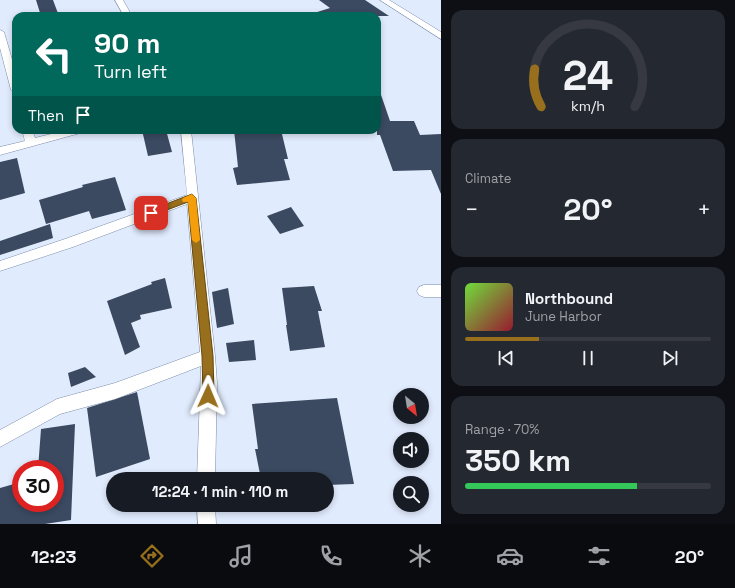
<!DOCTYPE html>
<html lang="en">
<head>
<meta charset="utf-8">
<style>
	:root { --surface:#171b24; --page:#242831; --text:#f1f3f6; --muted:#9ea1a6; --line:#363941; --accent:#986f1c }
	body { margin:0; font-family:"Space Grotesk",sans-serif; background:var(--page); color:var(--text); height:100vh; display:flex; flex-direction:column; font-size:15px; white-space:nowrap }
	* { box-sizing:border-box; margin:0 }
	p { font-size:13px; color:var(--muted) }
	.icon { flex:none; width:22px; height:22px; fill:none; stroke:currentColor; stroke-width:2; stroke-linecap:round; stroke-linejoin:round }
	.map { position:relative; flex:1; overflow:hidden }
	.side { display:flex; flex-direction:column; gap:10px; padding:10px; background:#0d0f14; width:294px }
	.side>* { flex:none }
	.banner { position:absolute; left:12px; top:12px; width:369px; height:122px; border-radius:12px; box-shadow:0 2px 6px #0003; background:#00695c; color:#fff; overflow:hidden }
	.needle { width:26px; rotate:150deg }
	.tools { position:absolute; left:393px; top:388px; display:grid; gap:8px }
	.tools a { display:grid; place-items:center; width:36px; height:36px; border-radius:50%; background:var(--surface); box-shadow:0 2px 6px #0003; font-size:20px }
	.speed { position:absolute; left:12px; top:460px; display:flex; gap:8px; font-size:20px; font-weight:700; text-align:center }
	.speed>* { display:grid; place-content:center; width:52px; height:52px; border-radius:50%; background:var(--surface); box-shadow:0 2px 6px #0003; line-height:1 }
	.speed .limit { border:6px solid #d22; background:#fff; color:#111 }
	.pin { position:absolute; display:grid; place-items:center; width:34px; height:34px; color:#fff; margin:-17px; border-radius:8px; box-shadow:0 2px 6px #0006 }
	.me { position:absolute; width:44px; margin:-22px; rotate:1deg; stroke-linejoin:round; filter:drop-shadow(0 0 3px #0008) }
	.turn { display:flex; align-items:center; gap:14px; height:84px; padding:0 16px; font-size:18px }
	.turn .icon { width:52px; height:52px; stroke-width:2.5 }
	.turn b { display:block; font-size:28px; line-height:34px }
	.then { display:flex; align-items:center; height:38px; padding:0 16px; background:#0003; gap:8px; font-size:15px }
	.big { font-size:30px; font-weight:800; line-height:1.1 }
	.side .widget { flex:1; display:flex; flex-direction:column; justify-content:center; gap:6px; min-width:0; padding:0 14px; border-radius:12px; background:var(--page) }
	.side .dial { align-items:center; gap:0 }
	.dial svg { height:104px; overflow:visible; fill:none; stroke:var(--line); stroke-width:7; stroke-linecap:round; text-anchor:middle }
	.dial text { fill:var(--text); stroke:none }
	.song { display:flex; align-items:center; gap:12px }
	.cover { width:48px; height:48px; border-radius:6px; background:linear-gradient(135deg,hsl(100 70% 55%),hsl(350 70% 35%)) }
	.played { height:4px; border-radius:2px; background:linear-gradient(90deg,var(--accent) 30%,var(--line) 30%) }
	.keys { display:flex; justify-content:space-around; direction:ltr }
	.heat { display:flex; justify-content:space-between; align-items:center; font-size:22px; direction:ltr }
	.charge { height:6px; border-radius:3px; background:linear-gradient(90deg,#34c759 70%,var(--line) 0) }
	.trip { position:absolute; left:106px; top:472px; width:228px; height:40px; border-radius:20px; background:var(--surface); box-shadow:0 2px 6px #0003; font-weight:800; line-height:40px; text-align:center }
	.tab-bar { display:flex; height:64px; justify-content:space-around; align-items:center; background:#090b0e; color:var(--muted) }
	.tab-bar .icon { width:28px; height:28px }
	.tab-bar .selected { color:var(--accent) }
	.tab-bar b { font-size:18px; color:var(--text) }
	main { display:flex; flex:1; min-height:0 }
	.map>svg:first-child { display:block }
	.building { fill:#3b4a61 }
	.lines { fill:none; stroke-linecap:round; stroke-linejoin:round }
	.minor-casing { stroke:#7c8da8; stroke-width:1 }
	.minor { fill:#fff; fill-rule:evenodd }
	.route { fill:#986f1c; stroke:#634812 }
	.slow { fill:#f59e0b }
</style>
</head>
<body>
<main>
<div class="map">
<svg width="441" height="524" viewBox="0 0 441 524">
	<rect width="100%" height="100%" fill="#e0ebfd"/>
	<g class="building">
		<polygon points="36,0 53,0 59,16 41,16"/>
		<polygon points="319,0 365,0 389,16 314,16 314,13 330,8"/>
		<polygon points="377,89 379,89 390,121 414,121 420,135 441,134 441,194 431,170 393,171 380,135 377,135"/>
		<polygon points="142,130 166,130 172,152 148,156"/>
		<polygon points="234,130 281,130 288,159 284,159 290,180 237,185 233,168 238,167"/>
		<polygon points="17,158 25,193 0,200 0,162"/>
		<polygon points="115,177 126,210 92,219 89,211 46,224 39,200 83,187 82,185"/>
		<polygon points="291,207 304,226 280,234 267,216"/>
		<polygon points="50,224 53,238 0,255 0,241"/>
		<polygon points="165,278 172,308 140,315 141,319 131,323 140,347 125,355 107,301 152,284 151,282"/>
		<polygon points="314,286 322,311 318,311 325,347 290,351 286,325 287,325 282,288"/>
		<polygon points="228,288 234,324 217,328 212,292"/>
		<polygon points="254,340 256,360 229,362 226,343"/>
		<polygon points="85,367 96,377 71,387 68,373"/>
		<polygon points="137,392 150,459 96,477 87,408"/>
		<polygon points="337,398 354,484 327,485 327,479 261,479 255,449 258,449 252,404"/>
		<polygon points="75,424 71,520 45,524 0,524 0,488 21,482 21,503 55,503 55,469 38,469 41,429"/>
	</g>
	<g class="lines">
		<defs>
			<g id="minor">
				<polygon points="115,0 123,0 132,16 124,16"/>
				<polygon points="380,0 389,0 441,32 441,39"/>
				<polygon points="0,30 4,32 16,73 16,93 11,90 0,48"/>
				<polygon points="22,130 32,130 35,138 67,130 85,130 84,132 0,155 0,147 25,141"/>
				<polygon points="181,130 191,130 215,356 217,383 215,479 197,479 201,366 115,399 60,414 0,447 0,430 57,399 115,383 200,352 187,204 73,247 0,271 0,261 65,239 187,195"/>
				<polygon points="424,285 441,285 441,297 424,297 419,295 417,291 419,287"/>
				<polygon points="197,505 215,505 216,524 198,524"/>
			</g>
		</defs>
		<use href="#minor" class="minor-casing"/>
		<use href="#minor" class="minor"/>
	</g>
	<polygon class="route" points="192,194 196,198 213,356 214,396 212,400 208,402 204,400 203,396 202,356 188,202 151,216 147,213 148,211"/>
	<polygon class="slow" points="192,194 196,198 200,240 196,243 192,240 188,202 183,202 182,200 183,198"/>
</svg>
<div class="tools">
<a><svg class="needle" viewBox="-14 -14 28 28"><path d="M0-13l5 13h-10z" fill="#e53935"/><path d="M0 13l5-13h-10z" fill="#9ea1a6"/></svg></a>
<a><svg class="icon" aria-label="sound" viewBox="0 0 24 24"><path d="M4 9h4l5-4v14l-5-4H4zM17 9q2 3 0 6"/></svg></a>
<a><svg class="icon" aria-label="search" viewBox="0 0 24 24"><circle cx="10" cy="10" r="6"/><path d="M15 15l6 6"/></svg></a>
</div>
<div class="speed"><div class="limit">30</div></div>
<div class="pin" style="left:151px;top:213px;background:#d93025"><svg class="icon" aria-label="arrive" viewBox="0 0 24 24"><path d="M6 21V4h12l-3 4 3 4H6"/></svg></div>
<svg class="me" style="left:208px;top:396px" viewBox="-20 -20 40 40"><path d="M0-17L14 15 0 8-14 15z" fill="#986f1c" stroke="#fff" stroke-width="4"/></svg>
<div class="trip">12:24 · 1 min · 110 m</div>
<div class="banner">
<div class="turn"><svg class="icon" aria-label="left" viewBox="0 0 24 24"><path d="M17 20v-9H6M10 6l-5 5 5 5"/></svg><div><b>90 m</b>Turn left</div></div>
<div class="then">Then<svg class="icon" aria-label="arrive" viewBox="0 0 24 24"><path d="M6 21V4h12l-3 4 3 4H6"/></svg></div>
</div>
</div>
<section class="side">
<div class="widget dial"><svg viewBox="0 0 100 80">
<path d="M14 69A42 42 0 1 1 86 69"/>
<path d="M14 69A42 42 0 0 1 9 40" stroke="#986f1c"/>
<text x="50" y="56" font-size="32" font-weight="700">24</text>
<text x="50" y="72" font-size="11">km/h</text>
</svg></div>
<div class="widget"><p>Climate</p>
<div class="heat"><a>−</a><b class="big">20°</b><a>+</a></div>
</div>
<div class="widget">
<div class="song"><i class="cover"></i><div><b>Northbound</b><p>June Harbor</p></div></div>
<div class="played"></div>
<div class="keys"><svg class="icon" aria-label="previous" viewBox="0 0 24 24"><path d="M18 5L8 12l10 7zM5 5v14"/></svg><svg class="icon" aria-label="pause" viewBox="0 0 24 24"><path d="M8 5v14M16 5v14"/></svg><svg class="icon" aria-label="next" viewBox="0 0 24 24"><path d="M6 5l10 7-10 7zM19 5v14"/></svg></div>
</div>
<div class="widget"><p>Range · 70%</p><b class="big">350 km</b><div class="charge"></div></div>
</section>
</main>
<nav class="tab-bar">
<b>12:23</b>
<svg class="icon selected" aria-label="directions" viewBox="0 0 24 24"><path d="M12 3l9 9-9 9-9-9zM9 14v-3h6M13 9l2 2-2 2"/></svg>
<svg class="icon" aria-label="music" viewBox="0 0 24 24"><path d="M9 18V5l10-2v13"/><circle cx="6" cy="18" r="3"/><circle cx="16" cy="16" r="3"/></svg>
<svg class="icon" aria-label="phone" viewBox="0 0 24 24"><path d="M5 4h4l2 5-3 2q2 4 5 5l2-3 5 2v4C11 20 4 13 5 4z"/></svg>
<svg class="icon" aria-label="climate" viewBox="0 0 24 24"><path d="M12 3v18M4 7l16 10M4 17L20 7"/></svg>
<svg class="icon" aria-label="car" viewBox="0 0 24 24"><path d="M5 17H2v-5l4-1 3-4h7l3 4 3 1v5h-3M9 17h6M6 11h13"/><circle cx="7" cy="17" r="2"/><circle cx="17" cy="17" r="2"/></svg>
<svg class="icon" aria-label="filters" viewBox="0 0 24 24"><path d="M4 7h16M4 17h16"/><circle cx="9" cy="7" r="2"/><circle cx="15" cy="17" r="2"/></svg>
<b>20°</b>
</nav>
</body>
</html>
